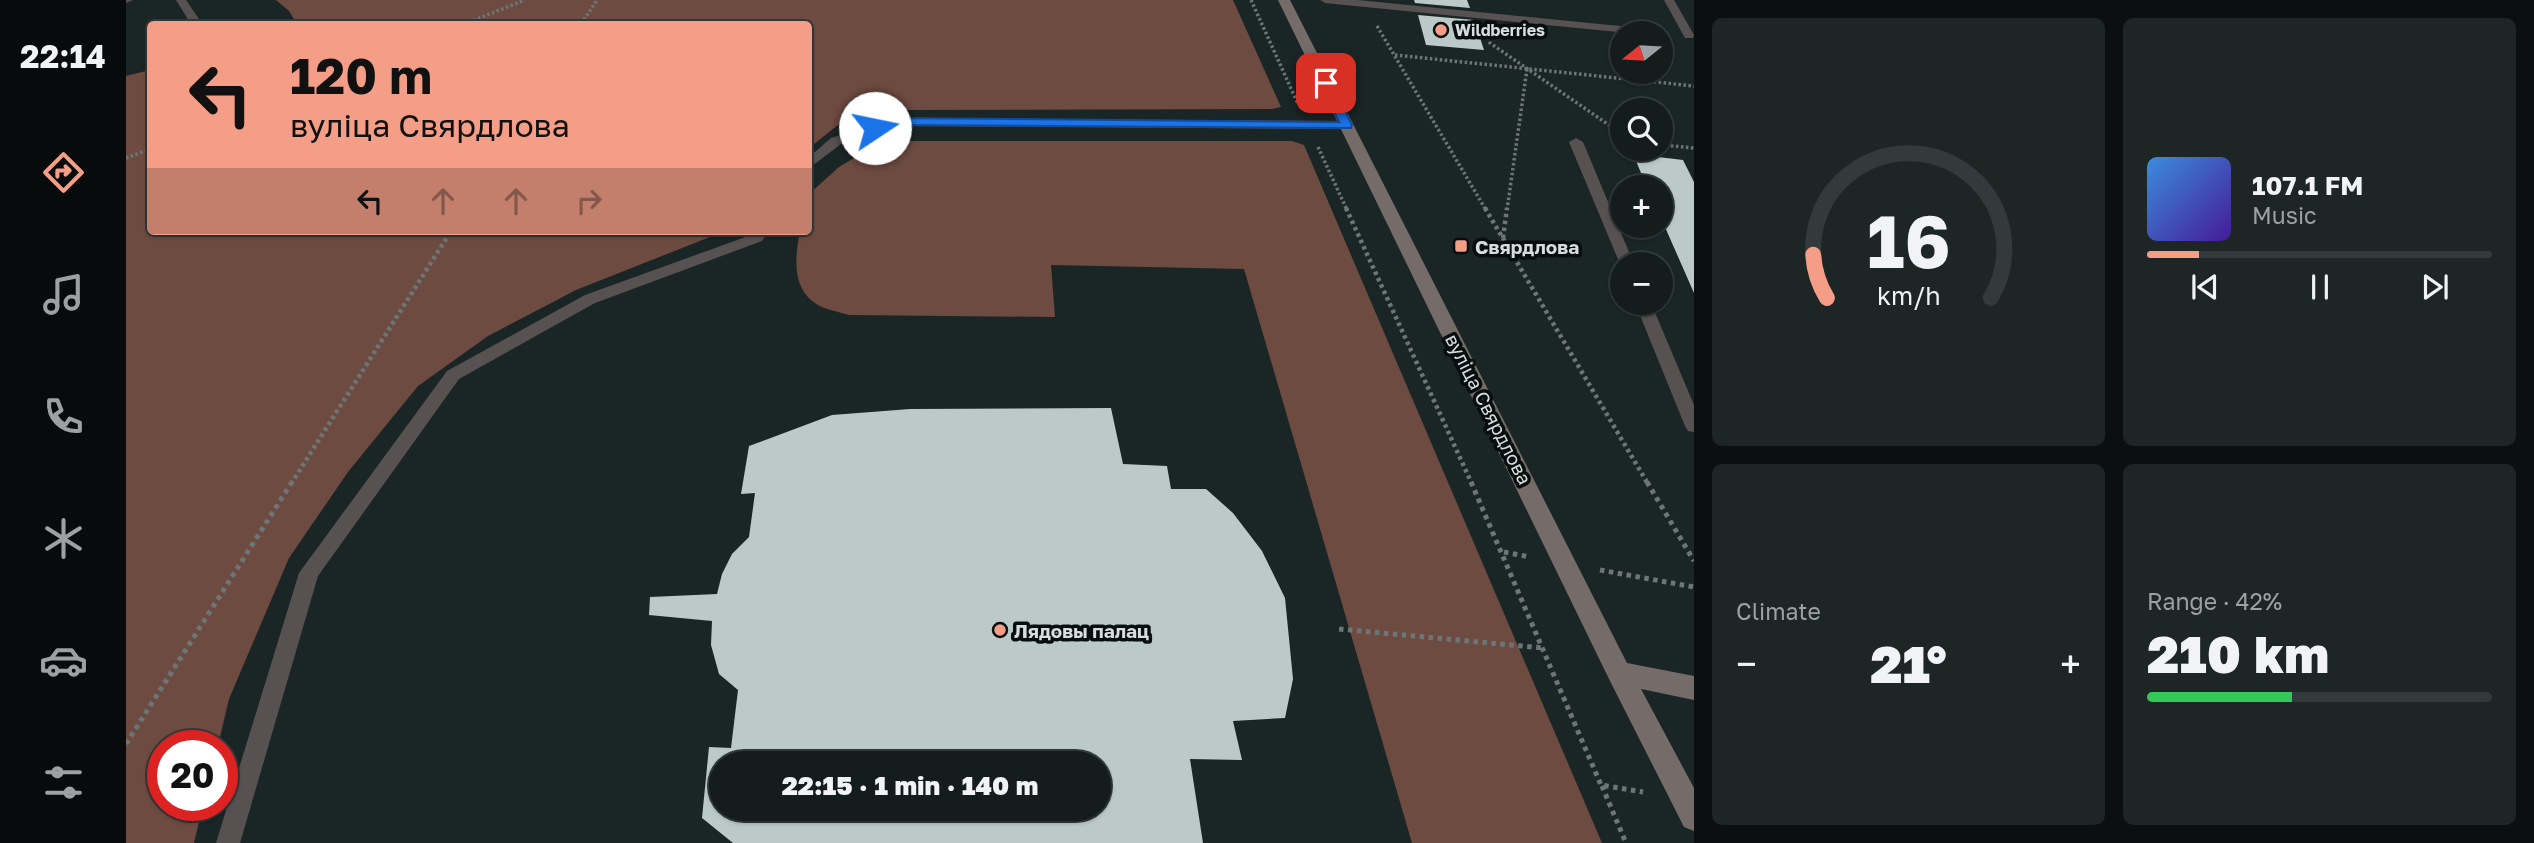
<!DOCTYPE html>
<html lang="en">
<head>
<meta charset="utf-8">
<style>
	:root { --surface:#141c1c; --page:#1d2525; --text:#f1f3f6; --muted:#9da1a3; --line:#333a3b; --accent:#f49e87 }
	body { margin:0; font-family:"Golos Text",sans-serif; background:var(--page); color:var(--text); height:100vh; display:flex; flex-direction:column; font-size:26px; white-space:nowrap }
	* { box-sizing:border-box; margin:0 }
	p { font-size:23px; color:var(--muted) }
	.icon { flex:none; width:38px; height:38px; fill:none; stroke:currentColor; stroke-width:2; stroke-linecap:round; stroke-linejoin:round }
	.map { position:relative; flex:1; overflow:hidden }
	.drawer { display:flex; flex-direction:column; gap:18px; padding:18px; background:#0b0f0f; width:840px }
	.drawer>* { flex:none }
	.banner { position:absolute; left:21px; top:21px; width:665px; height:214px; border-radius:7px; box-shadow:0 2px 5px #0004,0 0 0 2px var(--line); background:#f49e87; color:#111; overflow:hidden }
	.needle { width:46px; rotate:252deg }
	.fabs { position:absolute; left:1484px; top:21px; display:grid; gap:14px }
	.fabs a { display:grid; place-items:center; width:63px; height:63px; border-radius:50%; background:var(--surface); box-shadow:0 2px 5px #0004,0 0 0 2px var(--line); font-size:35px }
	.speed { position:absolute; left:21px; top:730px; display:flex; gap:14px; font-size:35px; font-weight:700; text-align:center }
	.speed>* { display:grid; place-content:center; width:91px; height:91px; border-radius:50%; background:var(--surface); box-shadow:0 2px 5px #0004,0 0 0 2px var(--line); line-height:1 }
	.speed .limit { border:10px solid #d22; background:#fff; color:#111 }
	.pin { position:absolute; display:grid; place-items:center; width:60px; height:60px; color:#fff; margin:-30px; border-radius:14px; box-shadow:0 4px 10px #0006 }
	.me { position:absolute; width:77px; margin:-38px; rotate:79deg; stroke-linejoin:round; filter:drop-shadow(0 0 5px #0008) }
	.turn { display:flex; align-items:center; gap:24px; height:147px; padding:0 28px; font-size:32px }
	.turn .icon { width:91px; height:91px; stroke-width:2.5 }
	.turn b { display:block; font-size:49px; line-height:60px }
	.lanes { display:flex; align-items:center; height:66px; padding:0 28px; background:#0003; justify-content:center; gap:35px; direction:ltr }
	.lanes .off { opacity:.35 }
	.big { font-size:52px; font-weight:800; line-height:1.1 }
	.drawer .card { flex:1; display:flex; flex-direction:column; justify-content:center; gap:10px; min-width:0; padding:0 24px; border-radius:10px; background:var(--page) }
	.drawer .dial { align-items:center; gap:0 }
	.dial svg { height:182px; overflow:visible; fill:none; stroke:var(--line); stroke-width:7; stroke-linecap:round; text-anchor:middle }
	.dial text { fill:var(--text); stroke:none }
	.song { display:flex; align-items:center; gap:21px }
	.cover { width:84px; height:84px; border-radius:10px; background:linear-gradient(135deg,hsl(210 70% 55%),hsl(260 70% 35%)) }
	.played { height:7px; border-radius:4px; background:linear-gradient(90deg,var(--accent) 15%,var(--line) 15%) }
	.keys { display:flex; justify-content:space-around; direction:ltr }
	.heat { display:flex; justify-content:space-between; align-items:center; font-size:38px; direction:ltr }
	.charge { height:10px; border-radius:5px; background:linear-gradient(90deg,#34c759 42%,var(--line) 0) }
	.drawer .tiles { flex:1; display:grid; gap:18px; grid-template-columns:repeat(2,1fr) }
	.trip { position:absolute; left:583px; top:751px; width:402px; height:70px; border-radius:35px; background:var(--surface); box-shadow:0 2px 5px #0004,0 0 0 2px var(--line); font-weight:800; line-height:70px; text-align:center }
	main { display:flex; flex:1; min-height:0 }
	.dock { display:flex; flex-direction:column; width:126px; justify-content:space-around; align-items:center; background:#080b0b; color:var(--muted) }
	.dock .icon { width:49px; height:49px }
	.dock .current { color:var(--accent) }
	.dock b { font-size:32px; color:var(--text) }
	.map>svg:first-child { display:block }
	.forest { fill:#6e4b41 }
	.building { fill:#bbcac9; fill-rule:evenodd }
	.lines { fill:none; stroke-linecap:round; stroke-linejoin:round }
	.path-far2 { stroke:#6d7676; stroke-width:3.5; stroke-dasharray:2.5 2.5; stroke-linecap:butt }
	.path-far1 { stroke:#6d7676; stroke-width:4.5; stroke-dasharray:3.5 3.5; stroke-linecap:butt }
	.path { stroke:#6d7676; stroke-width:5; stroke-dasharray:4.5 4.5; stroke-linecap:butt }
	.lane { fill:#575251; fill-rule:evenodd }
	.secondary { fill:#756c6a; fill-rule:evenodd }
	.route { fill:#1a73e8; stroke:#114b97; stroke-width:2 }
	.poi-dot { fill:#f49e87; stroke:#080d0d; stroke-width:2.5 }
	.labels { text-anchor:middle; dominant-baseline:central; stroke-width:7; stroke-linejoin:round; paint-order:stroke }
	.far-poi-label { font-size:16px; font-weight:bold; fill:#d5dddd; stroke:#080d0d; text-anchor:start }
	.poi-label { font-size:19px; font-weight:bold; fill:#d5dddd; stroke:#080d0d; text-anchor:start }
	.street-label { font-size:19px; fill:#d5dddd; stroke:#080d0d }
</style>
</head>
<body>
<main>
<nav class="dock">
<b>22:14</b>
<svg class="icon current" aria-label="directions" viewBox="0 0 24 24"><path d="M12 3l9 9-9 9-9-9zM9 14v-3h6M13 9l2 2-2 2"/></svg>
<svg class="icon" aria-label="music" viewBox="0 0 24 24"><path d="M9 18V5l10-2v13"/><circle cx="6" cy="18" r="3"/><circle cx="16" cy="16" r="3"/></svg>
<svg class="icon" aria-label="phone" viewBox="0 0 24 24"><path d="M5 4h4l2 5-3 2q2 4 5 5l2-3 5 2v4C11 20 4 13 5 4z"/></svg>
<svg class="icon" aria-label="climate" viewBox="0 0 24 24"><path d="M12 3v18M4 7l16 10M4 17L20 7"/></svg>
<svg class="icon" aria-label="car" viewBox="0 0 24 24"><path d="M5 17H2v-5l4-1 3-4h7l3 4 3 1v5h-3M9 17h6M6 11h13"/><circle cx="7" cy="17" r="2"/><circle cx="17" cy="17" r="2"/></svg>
<svg class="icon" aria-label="filters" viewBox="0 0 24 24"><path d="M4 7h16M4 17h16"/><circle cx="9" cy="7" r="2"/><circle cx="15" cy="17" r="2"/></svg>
</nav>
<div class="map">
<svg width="1568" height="843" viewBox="0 0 1568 843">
	<rect width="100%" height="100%" fill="#1a2525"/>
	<g class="forest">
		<polygon points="150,0 1107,0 1155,107 1146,109 766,110 712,125 683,148 682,24 171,24 163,11"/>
		<polygon points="24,70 24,231 599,231 450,290 362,336 292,386 222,472 163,558 103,699 92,745 37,746 37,805 77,805 68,843 0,843 0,76"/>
		<path d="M783,141H1166L1178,145L1476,843H1286L1118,269L925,265L929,317L723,315C714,312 700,310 692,305C665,289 669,257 674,231H682L683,194L713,167L743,149Z"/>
	</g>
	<g class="building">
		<polygon points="1288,0 1341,0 1344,8 1289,3"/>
		<polygon points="1292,15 1348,20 1358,50 1300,45"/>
		<polygon points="1507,154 1557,160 1568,182 1568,293 1535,218 1535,187 1521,187"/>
		<path d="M985,408L997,464L1041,466L1045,489H1080L1107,513L1136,551L1159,598L1167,679L1159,718L1107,721L1116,760L1064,759L1077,843H607L576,818L583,747L605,748L612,690L593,674L585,645L586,621L523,615L524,597L591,594L596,574L606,554L623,537L629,493L615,494L623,446L706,415L784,409ZM595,763H973V808H595Z"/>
	</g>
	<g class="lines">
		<g class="path-far2">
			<polyline points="1125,0 1172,104"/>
			<polyline points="338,24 399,0"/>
			<polyline points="455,24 471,0"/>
			<polyline points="1251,26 1360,210"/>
			<polyline points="1362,37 1364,43 1496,134"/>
			<polyline points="1269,55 1568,86"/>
			<polyline points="1535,145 1568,148"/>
			<polyline points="1192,147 1221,210"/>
			<polyline points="0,158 24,149"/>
			<polyline points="1381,210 1401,69"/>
		</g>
		<g class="path-far1">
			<polyline points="1220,208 1346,484"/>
			<polyline points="1359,208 1522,484"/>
			<polyline points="1377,238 1381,208"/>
			<polyline points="165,484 325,231"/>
		</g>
		<g class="path">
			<polyline points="1345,482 1475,785 1517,792"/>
			<polyline points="1521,482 1568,561"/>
			<polyline points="1378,552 1404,557"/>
			<polyline points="1474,570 1568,587"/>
			<polyline points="1213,629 1417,648"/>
			<polyline points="0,744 166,482"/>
			<polyline points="1476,786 1500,843"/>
		</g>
		<g class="lane">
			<polygon points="0,0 7,0 0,3"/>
			<polygon points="50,0 60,0 73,19 71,21 63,21"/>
			<polygon points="1194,0 1232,0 1534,30 1540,33 1535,36 1535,33 1502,33 1199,3"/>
			<polygon points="1538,0 1548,0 1568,35 1567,38 1559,38"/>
			<polygon points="769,118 1221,121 1227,125 1221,129 770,126 715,144 682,169 682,158 705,138"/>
			<polygon points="1450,138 1457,142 1508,264 1496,264 1496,267 1494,264 1443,142"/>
			<polygon points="628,231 642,231 636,241 469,303 333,379 192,576 114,843 90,843 173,573 321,371 459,295 625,235"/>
			<polygon points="1509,303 1525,303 1568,405 1568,432 1562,431 1559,426"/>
		</g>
		<polygon class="secondary" points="1152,0 1164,0 1501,663 1568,676 1568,700 1515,689 1568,788 1568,831 1558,827 1484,681"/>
	</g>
	<polygon class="route" points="1196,81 1205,83 1226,125 1225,128 770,125 749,132 744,128 769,118 1213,122 1194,83"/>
	<g class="poi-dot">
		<circle cx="1315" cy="30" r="7"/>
		<rect x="1328" y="239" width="14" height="14" rx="3.5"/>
		<circle cx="874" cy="630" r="7"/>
	</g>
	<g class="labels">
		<g class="far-poi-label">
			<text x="1329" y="30">Wildberries</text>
		</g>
		<g class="poi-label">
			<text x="1349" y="246">Свярдлова</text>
			<text x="888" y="630">Лядовы палац</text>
		</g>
		<g class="street-label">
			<text transform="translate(1363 409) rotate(63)">вуліца Свярдлова</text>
		</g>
	</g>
</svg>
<div class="fabs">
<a><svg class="needle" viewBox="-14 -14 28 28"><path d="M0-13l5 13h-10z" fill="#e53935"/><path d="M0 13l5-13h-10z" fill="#9da1a3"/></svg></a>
<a><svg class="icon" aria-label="search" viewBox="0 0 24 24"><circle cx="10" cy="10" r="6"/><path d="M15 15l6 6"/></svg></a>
<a>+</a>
<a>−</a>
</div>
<div class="speed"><div class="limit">20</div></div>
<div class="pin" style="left:1200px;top:83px;background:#d93025"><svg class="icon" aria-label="arrive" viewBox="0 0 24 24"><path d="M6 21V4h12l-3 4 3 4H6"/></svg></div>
<svg class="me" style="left:749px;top:128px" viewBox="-20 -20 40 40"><circle r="19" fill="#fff"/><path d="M0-13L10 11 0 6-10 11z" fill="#1a73e8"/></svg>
<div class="trip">22:15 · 1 min · 140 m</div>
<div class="banner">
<div class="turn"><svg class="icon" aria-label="left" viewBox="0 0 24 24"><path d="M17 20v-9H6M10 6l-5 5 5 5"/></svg><div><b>120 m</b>вуліца Свярдлова</div></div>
<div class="lanes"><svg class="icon" aria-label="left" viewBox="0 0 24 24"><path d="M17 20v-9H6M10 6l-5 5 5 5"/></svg><svg class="icon off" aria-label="ahead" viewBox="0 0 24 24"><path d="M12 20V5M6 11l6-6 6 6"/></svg><svg class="icon off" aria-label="ahead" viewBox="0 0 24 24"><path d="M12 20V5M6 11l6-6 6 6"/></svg><svg class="icon off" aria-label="right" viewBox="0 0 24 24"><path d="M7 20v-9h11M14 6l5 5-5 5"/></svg></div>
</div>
</div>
<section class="drawer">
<div class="tiles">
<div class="card dial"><svg viewBox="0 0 100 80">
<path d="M14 69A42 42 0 1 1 86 69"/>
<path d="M14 69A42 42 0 0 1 8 50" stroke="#f49e87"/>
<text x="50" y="56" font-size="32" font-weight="700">16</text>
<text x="50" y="72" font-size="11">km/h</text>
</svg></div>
<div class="card">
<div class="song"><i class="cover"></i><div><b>107.1 FM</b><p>Music</p></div></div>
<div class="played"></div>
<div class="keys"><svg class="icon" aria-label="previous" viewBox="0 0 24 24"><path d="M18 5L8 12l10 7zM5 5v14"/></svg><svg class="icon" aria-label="pause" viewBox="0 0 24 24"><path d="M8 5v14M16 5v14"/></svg><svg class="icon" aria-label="next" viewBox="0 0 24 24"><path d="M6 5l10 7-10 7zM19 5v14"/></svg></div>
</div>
<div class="card"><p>Climate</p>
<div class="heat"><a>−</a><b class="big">21°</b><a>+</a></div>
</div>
<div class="card"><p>Range · 42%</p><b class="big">210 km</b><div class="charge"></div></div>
</div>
</section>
</main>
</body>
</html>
